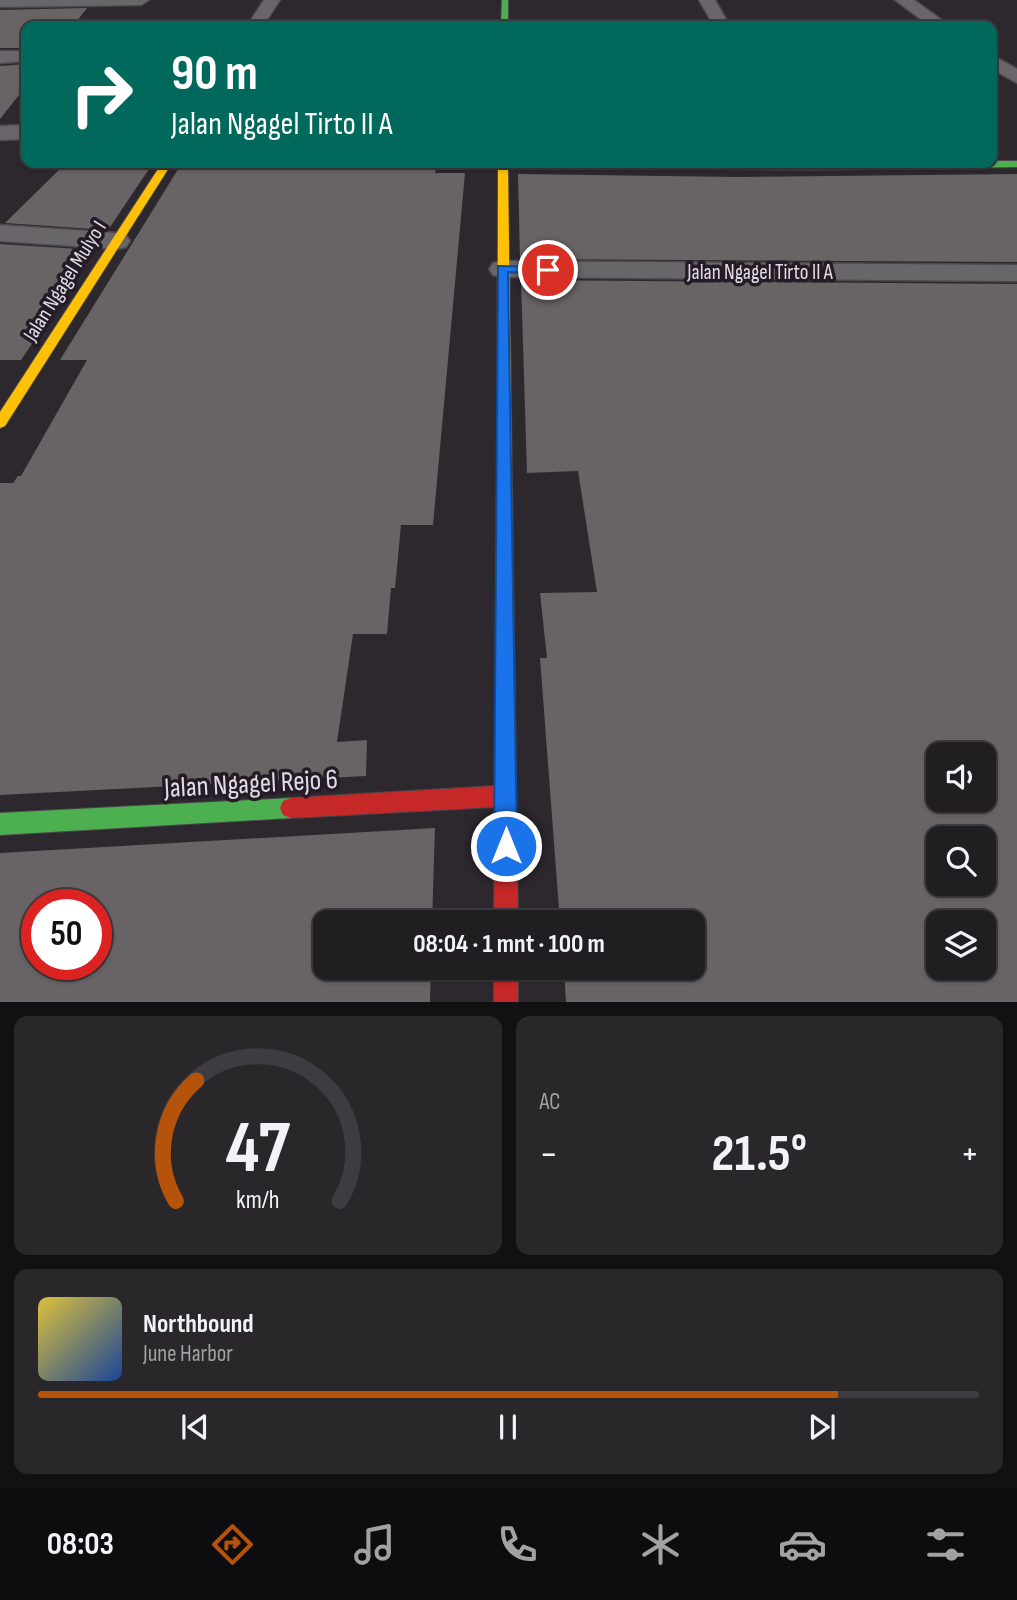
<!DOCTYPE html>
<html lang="id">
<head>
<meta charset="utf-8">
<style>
	:root { --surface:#211e22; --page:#29272a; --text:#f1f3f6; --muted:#a2a2a5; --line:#3e3c40; --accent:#b45309 }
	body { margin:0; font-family:"Sofia Sans Condensed",sans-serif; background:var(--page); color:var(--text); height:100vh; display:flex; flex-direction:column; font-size:26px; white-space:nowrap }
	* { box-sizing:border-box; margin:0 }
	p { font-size:23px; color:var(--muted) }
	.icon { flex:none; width:38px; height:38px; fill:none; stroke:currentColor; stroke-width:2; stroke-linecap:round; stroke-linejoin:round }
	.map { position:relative; height:1002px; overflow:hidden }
	.drawer { display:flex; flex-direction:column; gap:14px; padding:14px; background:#121013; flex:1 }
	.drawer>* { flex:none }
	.hud { position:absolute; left:21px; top:21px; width:976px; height:147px; border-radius:14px; box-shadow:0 2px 5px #0004,0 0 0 2px var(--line); background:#00695c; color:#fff; overflow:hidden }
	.controls { position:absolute; left:926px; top:742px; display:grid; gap:14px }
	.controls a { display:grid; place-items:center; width:70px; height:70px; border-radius:14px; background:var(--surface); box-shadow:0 2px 5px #0004,0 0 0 2px var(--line); font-size:35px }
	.speed { position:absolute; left:21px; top:889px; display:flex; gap:14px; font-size:35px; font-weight:700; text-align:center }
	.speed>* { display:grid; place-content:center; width:91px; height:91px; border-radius:50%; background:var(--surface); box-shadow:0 2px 5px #0004,0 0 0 2px var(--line); line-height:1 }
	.speed .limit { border:10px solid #d22; background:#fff; color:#111 }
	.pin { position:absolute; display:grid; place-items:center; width:60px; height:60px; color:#fff; margin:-30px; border:4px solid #fff; border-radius:50%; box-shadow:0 2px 7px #0007 }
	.me { position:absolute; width:77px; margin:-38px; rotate:0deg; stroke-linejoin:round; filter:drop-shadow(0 0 5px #0008) }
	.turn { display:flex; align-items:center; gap:24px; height:147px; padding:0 35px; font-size:32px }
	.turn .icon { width:91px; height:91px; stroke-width:2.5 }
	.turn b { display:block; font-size:49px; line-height:60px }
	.big { font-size:52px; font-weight:700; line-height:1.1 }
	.drawer .widget { flex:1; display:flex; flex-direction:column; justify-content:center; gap:10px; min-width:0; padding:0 24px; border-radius:14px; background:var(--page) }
	.drawer .dial { align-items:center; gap:0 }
	.dial svg { height:182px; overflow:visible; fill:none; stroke:var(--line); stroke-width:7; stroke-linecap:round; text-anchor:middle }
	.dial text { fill:var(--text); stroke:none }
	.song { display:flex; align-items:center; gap:21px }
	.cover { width:84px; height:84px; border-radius:10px; background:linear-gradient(135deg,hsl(50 70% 55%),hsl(220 70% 35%)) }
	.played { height:7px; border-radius:4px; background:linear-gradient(90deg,var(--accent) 85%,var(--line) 85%) }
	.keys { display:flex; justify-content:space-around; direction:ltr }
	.heat { display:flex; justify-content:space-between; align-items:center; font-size:38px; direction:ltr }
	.drawer .tiles { flex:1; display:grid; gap:14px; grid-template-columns:1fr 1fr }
	.widget:last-child { grid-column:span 2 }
	.trip { position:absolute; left:313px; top:910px; width:392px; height:70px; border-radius:14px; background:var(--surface); box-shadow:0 2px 5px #0004,0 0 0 2px var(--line); font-weight:700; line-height:70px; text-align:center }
	.dock { display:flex; height:112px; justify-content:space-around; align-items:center; background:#0d0c0e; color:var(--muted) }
	.dock .icon { width:49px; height:49px }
	.dock .on { color:var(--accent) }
	.dock b { font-size:32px; color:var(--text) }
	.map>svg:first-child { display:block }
	.building { fill:#686364; fill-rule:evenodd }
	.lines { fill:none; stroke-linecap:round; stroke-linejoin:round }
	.street-casing { stroke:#4a464b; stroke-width:3 }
	.fast-casing { stroke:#4a464b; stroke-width:2 }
	.slow-casing { stroke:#4a464b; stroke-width:2 }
	.jam-casing { stroke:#4a464b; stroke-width:2 }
	.street { fill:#69666a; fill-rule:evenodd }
	.fast { fill:#4caf50; fill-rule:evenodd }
	.slow { fill:#ffc107; fill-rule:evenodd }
	.jam { fill:#c62828; fill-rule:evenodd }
	.route { fill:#1a73e8; stroke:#114b97; stroke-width:2 }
	.labels { text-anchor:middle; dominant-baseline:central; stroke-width:7; stroke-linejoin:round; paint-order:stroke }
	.far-street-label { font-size:21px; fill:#e2dce4; stroke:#241b27 }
	.near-street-label { font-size:28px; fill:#e2dce4; stroke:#241b27 }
</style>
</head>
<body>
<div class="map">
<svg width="1017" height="1002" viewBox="0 0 1017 1002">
	<rect width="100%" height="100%" fill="#2c282e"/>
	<g class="building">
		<polygon points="87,8 73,26 26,26 26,48 0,48 0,10"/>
		<polygon points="26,64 26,86 0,119 0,66"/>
		<polygon points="66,163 153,163 108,230 5,223"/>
		<polygon points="182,163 437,163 435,173 465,173 433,525 401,525 395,588 391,588 387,634 353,634 337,742 367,740 366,776 0,795 0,483 13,483 18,476 21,476 87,360 60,360"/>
		<polygon points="518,174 736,177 1017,174 1017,262 520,259"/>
		<polygon points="0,244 95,250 21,360 0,360"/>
		<path d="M521,280L1017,284V1002H566L564,968H693V922H560L540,658H547L540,593L597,592L578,471L527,473ZM938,754H984V800H938ZM938,838H984V884H938ZM938,922H984V968H938Z"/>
		<path d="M435,828L432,922H326V968H431L430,1002H0V853ZM37,905H96V964H37Z"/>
	</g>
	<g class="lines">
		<defs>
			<g id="street">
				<polygon points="0,0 149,0 141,5 0,7"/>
				<polygon points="264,0 280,0 263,26 247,26"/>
				<polygon points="699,0 715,0 730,26 714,26"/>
				<polygon points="895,0 914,0 950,26 930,26"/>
				<polygon points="0,51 26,51 26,61 0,63"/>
				<polygon points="992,55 1017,69 1017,83 992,69"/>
				<polygon points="26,125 26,139 0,140 0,126"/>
				<polygon points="0,225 117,233 126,235 130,241 126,247 117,249 0,241"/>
				<polygon points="503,261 1017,265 1017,281 503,277 493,275 489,269 493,263"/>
			</g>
			<g id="fast">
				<polygon points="502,0 508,0 508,26 501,26"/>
				<polygon points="992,161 1017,161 1017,167 814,170 809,167 814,164"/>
				<polygon points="291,798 299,801 302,808 299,815 291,818 0,835 0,813"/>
			</g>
			<g id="slow">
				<polygon points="162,163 172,163 5,426 0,428 0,412"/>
				<polygon points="498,163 814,164 819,167 814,170 508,167 513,566 511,571 499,571 497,566"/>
			</g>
			<g id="jam">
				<polygon points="505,559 511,561 513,566 518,922 494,922 495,807 291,818 283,815 280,808 283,801 291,798 495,786 497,566 499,561"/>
				<rect x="494" y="968" width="24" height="34"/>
			</g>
		</defs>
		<use href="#street" class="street-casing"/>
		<use href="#fast" class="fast-casing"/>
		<use href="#slow" class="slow-casing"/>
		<use href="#jam" class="jam-casing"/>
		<use href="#street" class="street"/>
		<use href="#fast" class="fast"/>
		<use href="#slow" class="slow"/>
		<use href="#jam" class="jam"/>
	</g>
	<polygon class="route" points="498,266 548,267 554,270 548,274 508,272 517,846 513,854 506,857 498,854 494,846"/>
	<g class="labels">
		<g class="far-street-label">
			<text x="760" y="272">Jalan Ngagel Tirto II A</text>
			<text transform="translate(65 281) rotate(-58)">Jalan Ngagel Mulyo I</text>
		</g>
		<g class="near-street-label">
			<text transform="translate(251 784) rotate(-3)">Jalan Ngagel Rejo 6</text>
		</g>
	</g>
</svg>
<div class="controls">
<a><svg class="icon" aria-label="sound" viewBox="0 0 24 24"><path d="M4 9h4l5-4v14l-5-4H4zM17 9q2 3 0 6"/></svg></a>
<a><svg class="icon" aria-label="search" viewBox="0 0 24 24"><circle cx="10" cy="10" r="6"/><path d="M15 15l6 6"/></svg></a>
<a><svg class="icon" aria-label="layers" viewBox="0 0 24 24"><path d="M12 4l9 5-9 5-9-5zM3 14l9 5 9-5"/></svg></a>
</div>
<div class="speed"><div class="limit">50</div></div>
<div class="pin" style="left:548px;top:270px;background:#d93025"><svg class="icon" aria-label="arrive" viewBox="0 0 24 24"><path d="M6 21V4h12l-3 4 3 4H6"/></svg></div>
<svg class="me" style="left:506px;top:846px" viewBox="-20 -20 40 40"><circle r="17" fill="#1a73e8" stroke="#fff" stroke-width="3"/><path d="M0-11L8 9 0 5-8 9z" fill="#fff"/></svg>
<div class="trip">08:04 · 1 mnt · 100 m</div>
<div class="hud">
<div class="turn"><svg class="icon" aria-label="right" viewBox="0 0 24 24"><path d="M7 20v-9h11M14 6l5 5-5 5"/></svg><div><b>90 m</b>Jalan Ngagel Tirto II A</div></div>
</div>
</div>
<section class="drawer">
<div class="tiles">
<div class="widget dial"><svg viewBox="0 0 100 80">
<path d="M14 69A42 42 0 1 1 86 69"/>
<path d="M14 69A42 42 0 0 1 23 16" stroke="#b45309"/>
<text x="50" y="56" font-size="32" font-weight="700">47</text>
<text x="50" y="72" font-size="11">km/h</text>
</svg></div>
<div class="widget"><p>AC</p>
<div class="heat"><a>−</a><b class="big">21.5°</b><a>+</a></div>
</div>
<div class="widget">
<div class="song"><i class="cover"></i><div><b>Northbound</b><p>June Harbor</p></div></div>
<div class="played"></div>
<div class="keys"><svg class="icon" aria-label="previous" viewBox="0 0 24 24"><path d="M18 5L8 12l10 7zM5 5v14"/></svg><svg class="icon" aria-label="pause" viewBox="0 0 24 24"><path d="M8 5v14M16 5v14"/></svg><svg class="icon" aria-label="next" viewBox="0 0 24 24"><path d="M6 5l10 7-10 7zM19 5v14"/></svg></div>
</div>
</div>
</section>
<nav class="dock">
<b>08:03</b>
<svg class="icon on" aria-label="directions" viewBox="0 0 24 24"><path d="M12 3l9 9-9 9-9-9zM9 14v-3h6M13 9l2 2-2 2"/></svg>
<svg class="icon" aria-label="music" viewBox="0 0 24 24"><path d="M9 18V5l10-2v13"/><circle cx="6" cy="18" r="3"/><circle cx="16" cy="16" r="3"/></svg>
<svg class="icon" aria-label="phone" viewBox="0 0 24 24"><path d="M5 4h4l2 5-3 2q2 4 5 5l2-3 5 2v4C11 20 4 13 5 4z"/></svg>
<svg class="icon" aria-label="climate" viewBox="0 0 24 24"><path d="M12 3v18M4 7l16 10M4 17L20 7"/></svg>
<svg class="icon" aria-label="car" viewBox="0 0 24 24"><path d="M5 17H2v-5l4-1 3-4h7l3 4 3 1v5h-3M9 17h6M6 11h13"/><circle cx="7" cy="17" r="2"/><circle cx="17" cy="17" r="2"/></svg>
<svg class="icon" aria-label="filters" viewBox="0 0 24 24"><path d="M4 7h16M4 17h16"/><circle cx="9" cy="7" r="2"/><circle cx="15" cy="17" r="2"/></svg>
</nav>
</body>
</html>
